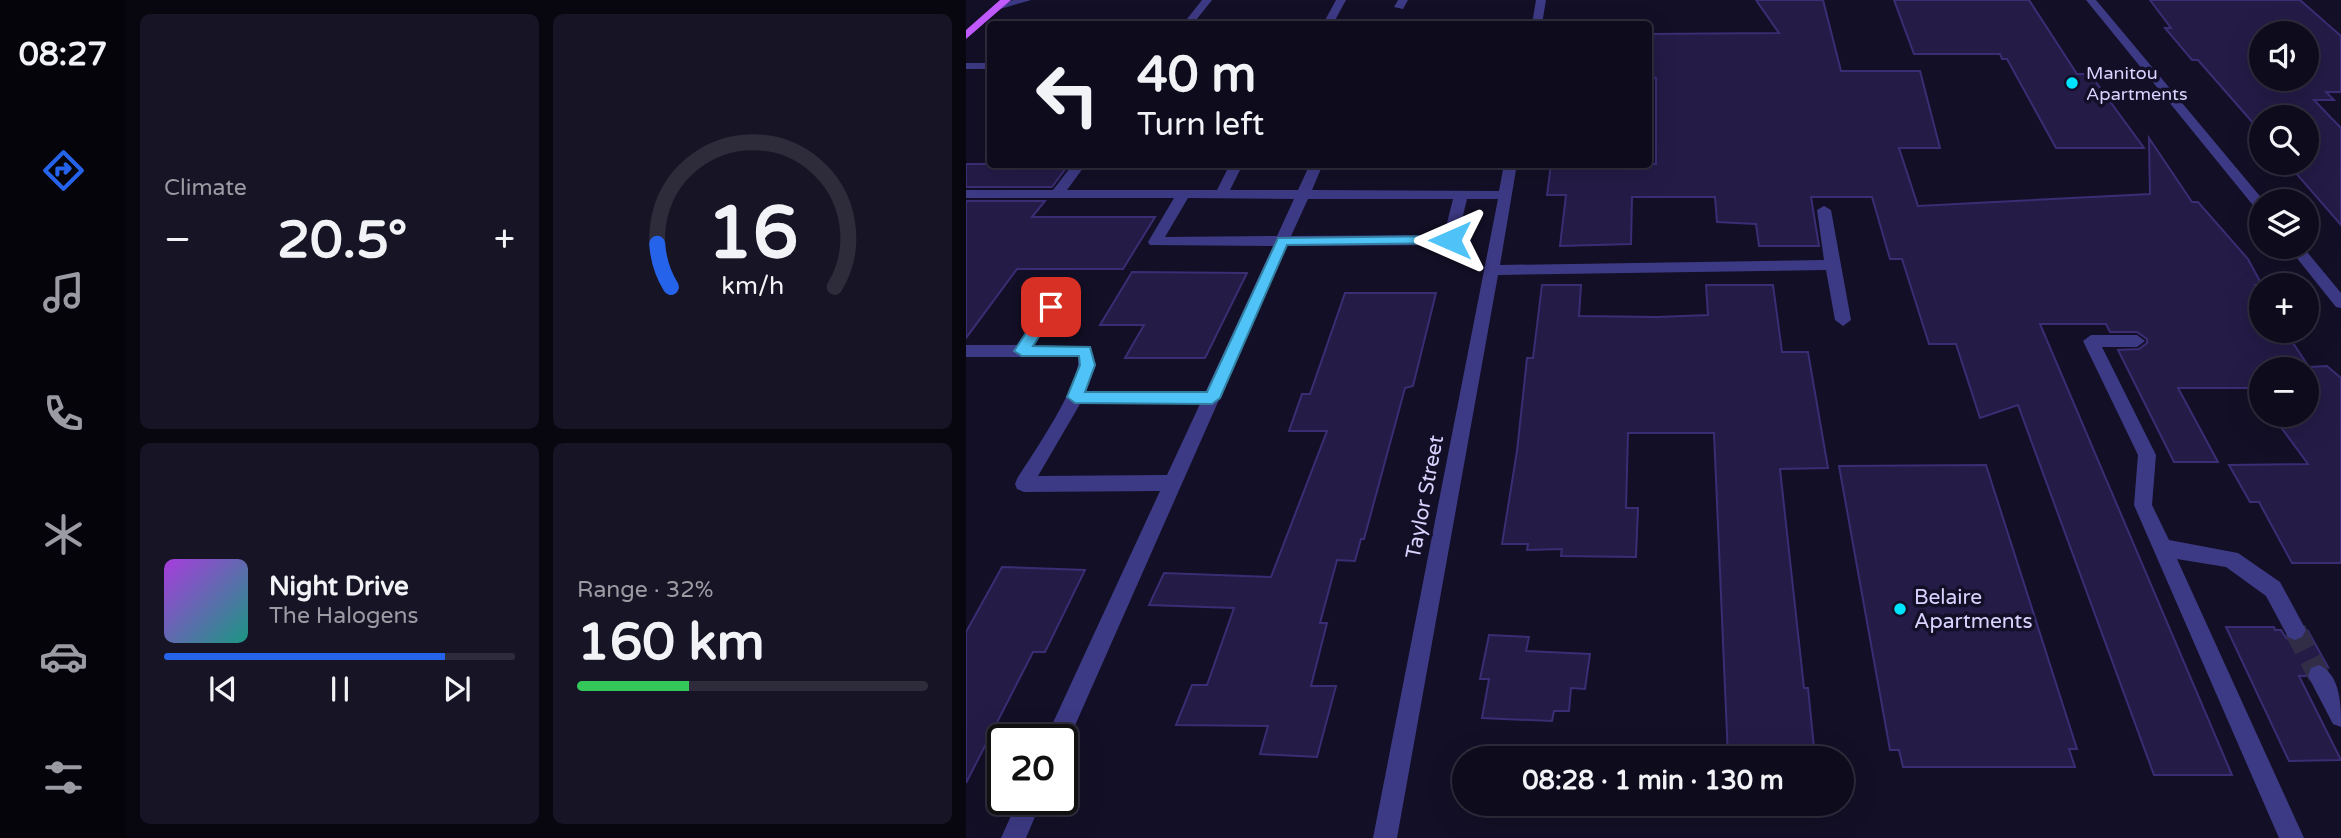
<!DOCTYPE html>
<html lang="en">
<head>
<meta charset="utf-8">
<style>
	:root { --surface:#0e0b1c; --page:#171425; --text:#f1f3f6; --muted:#9b9ba3; --line:#2e2b3b; --accent:#2563eb }
	body { margin:0; font-family:"Varela Round",sans-serif; background:var(--page); color:var(--text); height:100vh; display:flex; flex-direction:column; font-size:26px; white-space:nowrap }
	* { box-sizing:border-box; margin:0 }
	p { font-size:23px; color:var(--muted) }
	.icon { flex:none; width:38px; height:38px; fill:none; stroke:currentColor; stroke-width:2; stroke-linecap:round; stroke-linejoin:round }
	.map { position:relative; flex:1; overflow:hidden }
	.side { display:flex; flex-direction:column; gap:14px; padding:14px; background:#08060f; width:840px }
	.side>* { flex:none }
	.hud { position:absolute; left:21px; top:21px; width:665px; height:147px; border-radius:7px; box-shadow:0 7px 28px #0002,0 0 0 2px var(--line); background:#0e0b1c; color:var(--text); overflow:hidden }
	.tools { position:absolute; left:1283px; top:21px; display:grid; gap:14px }
	.tools a { display:grid; place-items:center; width:70px; height:70px; border-radius:50%; background:var(--surface); box-shadow:0 7px 28px #0002,0 0 0 2px var(--line); font-size:35px }
	.speed { position:absolute; left:21px; top:724px; display:flex; gap:14px; font-size:35px; font-weight:700; text-align:center }
	.speed>* { display:grid; place-content:center; width:91px; height:91px; border-radius:50%; background:var(--surface); box-shadow:0 7px 28px #0002,0 0 0 2px var(--line); line-height:1 }
	.speed .limit { border:4px solid #111; border-radius:10px; background:#fff; color:#111 }
	.pin { position:absolute; display:grid; place-items:center; width:60px; height:60px; color:#fff; margin:-30px; border-radius:14px; box-shadow:0 4px 10px #0006 }
	.me { position:absolute; width:77px; margin:-38px; rotate:270deg; stroke-linejoin:round; filter:drop-shadow(0 0 5px #0008) }
	.turn { display:flex; align-items:center; gap:24px; height:147px; padding:0 35px; font-size:32px }
	.turn .icon { width:91px; height:91px; stroke-width:2.5 }
	.turn b { display:block; font-size:49px; line-height:60px }
	.big { font-size:52px; font-weight:700; line-height:1.1 }
	.side .card { flex:1; display:flex; flex-direction:column; justify-content:center; gap:10px; min-width:0; padding:0 24px; border-radius:10px; background:var(--page) }
	.side .dial { align-items:center; gap:0 }
	.dial svg { height:182px; overflow:visible; fill:none; stroke:var(--line); stroke-width:7; stroke-linecap:round; text-anchor:middle }
	.dial text { fill:var(--text); stroke:none }
	.song { display:flex; align-items:center; gap:21px }
	.cover { width:84px; height:84px; border-radius:10px; background:linear-gradient(135deg,hsl(280 70% 55%),hsl(170 70% 35%)) }
	.played { height:7px; border-radius:4px; background:linear-gradient(90deg,var(--accent) 80%,var(--line) 80%) }
	.keys { display:flex; justify-content:space-around; direction:ltr }
	.heat { display:flex; justify-content:space-between; align-items:center; font-size:38px; direction:ltr }
	.charge { height:10px; border-radius:5px; background:linear-gradient(90deg,#34c759 32%,var(--line) 0) }
	.side .tiles { flex:1; display:grid; gap:14px; grid-template-columns:repeat(2,1fr) }
	.trip { position:absolute; left:486px; top:746px; width:402px; height:70px; border-radius:35px; background:var(--surface); box-shadow:0 7px 28px #0002,0 0 0 2px var(--line); font-weight:700; line-height:70px; text-align:center }
	main { display:flex; flex:1; min-height:0 }
	.menu { display:flex; flex-direction:column; width:126px; justify-content:space-around; align-items:center; background:#06040b; color:var(--muted) }
	.menu .icon { width:49px; height:49px }
	.menu .selected { color:var(--accent) }
	.menu b { font-size:32px; color:var(--text) }
	.map>svg:first-child { display:block }
	.building { fill:#241b47; stroke:#3b2d73; stroke-width:2; fill-rule:evenodd }
	.lines { fill:none; stroke-linecap:round; stroke-linejoin:round }
	.minor-tunnel { stroke:#312d47; stroke-width:22; stroke-dasharray:22 11; stroke-linecap:butt }
	.minor { fill:#3d3a85; fill-rule:evenodd }
	.major { fill:#c25bff; fill-rule:evenodd }
	.route { fill:#4fc3f7; stroke:#337fa1; stroke-width:2 }
	.poi-dot { fill:#00e5ff; stroke:#130f26; stroke-width:2.5 }
	.labels { text-anchor:middle; dominant-baseline:central; stroke-width:7; stroke-linejoin:round; paint-order:stroke }
	.far-poi-label { font-size:18px; fill:#d9d4ff; stroke:#130f26; text-anchor:start }
	.street-label { font-size:21px; fill:#d9d4ff; stroke:#130f26 }
	.poi-label { font-size:21px; fill:#d9d4ff; stroke:#130f26; text-anchor:start }
</style>
</head>
<body>
<main>
<nav class="menu">
<b>08:27</b>
<svg class="icon selected" aria-label="directions" viewBox="0 0 24 24"><path d="M12 3l9 9-9 9-9-9zM9 14v-3h6M13 9l2 2-2 2"/></svg>
<svg class="icon" aria-label="music" viewBox="0 0 24 24"><path d="M9 18V5l10-2v13"/><circle cx="6" cy="18" r="3"/><circle cx="16" cy="16" r="3"/></svg>
<svg class="icon" aria-label="phone" viewBox="0 0 24 24"><path d="M5 4h4l2 5-3 2q2 4 5 5l2-3 5 2v4C11 20 4 13 5 4z"/></svg>
<svg class="icon" aria-label="climate" viewBox="0 0 24 24"><path d="M12 3v18M4 7l16 10M4 17L20 7"/></svg>
<svg class="icon" aria-label="car" viewBox="0 0 24 24"><path d="M5 17H2v-5l4-1 3-4h7l3 4 3 1v5h-3M9 17h6M6 11h13"/><circle cx="7" cy="17" r="2"/><circle cx="17" cy="17" r="2"/></svg>
<svg class="icon" aria-label="filters" viewBox="0 0 24 24"><path d="M4 7h16M4 17h16"/><circle cx="9" cy="7" r="2"/><circle cx="15" cy="17" r="2"/></svg>
</nav>
<section class="side">
<div class="tiles">
<div class="card"><p>Climate</p>
<div class="heat"><a>−</a><b class="big">20.5°</b><a>+</a></div>
</div>
<div class="card dial"><svg viewBox="0 0 100 80">
<path d="M14 69A42 42 0 1 1 86 69"/>
<path d="M14 69A42 42 0 0 1 8 50" stroke="#2563eb"/>
<text x="50" y="56" font-size="32" font-weight="700">16</text>
<text x="50" y="72" font-size="11">km/h</text>
</svg></div>
<div class="card">
<div class="song"><i class="cover"></i><div><b>Night Drive</b><p>The Halogens</p></div></div>
<div class="played"></div>
<div class="keys"><svg class="icon" aria-label="previous" viewBox="0 0 24 24"><path d="M18 5L8 12l10 7zM5 5v14"/></svg><svg class="icon" aria-label="pause" viewBox="0 0 24 24"><path d="M8 5v14M16 5v14"/></svg><svg class="icon" aria-label="next" viewBox="0 0 24 24"><path d="M6 5l10 7-10 7zM19 5v14"/></svg></div>
</div>
<div class="card"><p>Range · 32%</p><b class="big">160 km</b><div class="charge"></div></div>
</div>
</section>
<div class="map">
<svg width="1375" height="838" viewBox="0 0 1375 838">
	<rect width="100%" height="100%" fill="#130f26"/>
	<g class="building">
		<polygon points="790,0 857,0 875,71 954,71 974,148 933,148 952,206 1184,194 1183,138 1226,202 1232,202 1282,259 1296,285 1289,285 1295,294 1295,331 1319,331 1343,367 1361,366 1375,378 1375,563 1326,563 1293,502 1284,502 1263,465 1342,464 1306,415 1340,415 1340,369 1295,369 1295,400 1286,388 1212,388 1252,462 1208,462 1152,350 1173,349 1181,343 1181,339 1171,332 1144,332 1140,324 1074,324 1266,775 1188,775 1052,405 1014,418 990,344 963,344 936,259 924,259 906,197 845,197 853,246 793,246 790,224 751,222 749,197 666,197 665,244 594,246 600,195 581,195 585,164 690,164 690,78 682,78 682,34 813,33"/>
		<polygon points="928,0 1063,0 1111,74 1124,74 1178,148 1090,148 1041,59 1036,59 1034,54 948,54"/>
		<path d="M1184,0H1334L1375,36V92H1360L1368,100H1348L1375,128V225L1321,163H1340V117H1295V132L1232,60H1226L1199,28H1205ZM1295,33H1340V79H1295Z"/>
		<polygon points="0,164 103,164 86,187 0,187"/>
		<polygon points="0,201 79,201 66,217 189,217 157,269 51,269 0,338"/>
		<polygon points="166,272 281,273 239,358 159,358 178,325 134,325"/>
		<polygon points="576,285 615,285 613,316 691,317 742,315 740,285 807,285 816,352 842,352 862,468 814,469 838,688 842,688 849,758 762,758 748,433 662,433 660,508 672,508 670,557 595,556 596,549 561,550 562,544 536,544 551,451 561,358 567,358"/>
		<polygon points="379,293 470,293 447,386 439,388 398,539 395,539 389,561 371,560 354,623 361,623 345,686 370,686 351,757 294,754 302,726 210,725 226,685 241,685 268,608 183,605 198,573 305,577 361,431 323,431 336,394 344,394"/>
		<polygon points="1020,465 1111,749 1103,749 1109,767 937,767 933,750 924,750 873,466"/>
		<polygon points="36,567 119,570 79,652 67,652 0,783 0,632"/>
		<polygon points="1260,627 1308,627 1309,630 1315,630 1320,638 1328,642 1337,639 1342,631 1362,667 1352,663 1343,667 1340,676 1333,676 1375,760 1323,761"/>
		<polygon points="523,635 563,637 560,651 624,654 619,689 605,688 603,711 588,711 586,721 516,718 523,679 514,679"/>
	</g>
	<g class="lines">
		<polyline class="minor-tunnel" points="1329,630 1353,676"/>
		<g class="minor">
			<polygon points="47,0 65,0 34,9 29,6"/>
			<polygon points="236,0 246,0 227,24 217,24"/>
			<polygon points="370,0 380,0 367,24 357,24"/>
			<polygon points="432,0 442,0 437,9 428,7"/>
			<polygon points="570,0 580,0 576,24 566,24"/>
			<polygon points="1120,0 1130,0 1298,201 1295,201 1295,210 1290,209"/>
			<rect x="0" y="63" width="24" height="6"/>
			<path d="M107,164H120L101,190H251L264,164H277L264,190H332L344,164H357L346,190L533,191L538,164H551L534,265L858,260L851,210L858,206L865,210L885,320L877,326L869,320L860,270L532,275L431,838H407L532,199H501L491,240L484,245L321,246L99,748L96,749V740H79L194,491L58,492L51,489L49,484L51,479C66,455 117,381 112,357H0V345H51L94,281L99,280L107,285L68,345L125,347L130,365L120,391H240L307,246L184,245L182,242L208,198H0V190H87ZM222,198L328,199L311,236L199,237ZM342,199H487L478,235L325,236ZM114,404H234L201,475L72,476Z"/>
			<polygon points="1322,247 1337,247 1375,293 1375,308 1370,307"/>
			<polygon points="1125,335 1171,335 1179,341 1171,347 1136,347 1190,455 1186,505 1203,540 1272,553 1314,582 1340,630 1336,637 1329,640 1322,637 1300,596 1260,567 1211,559 1338,838 1313,838 1168,505 1172,455 1117,341"/>
			<path d="M1353,665C1375,675 1375,706 1375,727L1367,724L1342,676L1345,668Z"/>
			<polygon points="52,800 76,800 60,838 35,838"/>
		</g>
		<polygon class="major" points="34,0 45,0 0,39 0,30"/>
	</g>
	<polygon class="route" points="484,236 490,240 488,243 321,245 254,398 246,404 109,403 101,397 114,365 113,356 56,356 48,351 80,303 85,302 92,307 67,346 124,347 129,365 119,392 241,392 312,238"/>
	<g class="poi-dot">
		<circle cx="1106" cy="83" r="7"/>
		<circle cx="934" cy="609" r="7"/>
	</g>
	<g class="labels">
		<g class="far-poi-label">
			<text x="1120" y="73">Manitou<tspan x="1120" dy="21">Apartments</tspan></text>
		</g>
		<g class="street-label">
			<text transform="translate(459 497) rotate(-79)">Taylor Street</text>
		</g>
		<g class="poi-label">
			<text x="948" y="597">Belaire<tspan x="948" dy="24">Apartments</tspan></text>
		</g>
	</g>
</svg>
<div class="tools">
<a><svg class="icon" aria-label="sound" viewBox="0 0 24 24"><path d="M4 9h4l5-4v14l-5-4H4zM17 9q2 3 0 6"/></svg></a>
<a><svg class="icon" aria-label="search" viewBox="0 0 24 24"><circle cx="10" cy="10" r="6"/><path d="M15 15l6 6"/></svg></a>
<a><svg class="icon" aria-label="layers" viewBox="0 0 24 24"><path d="M12 4l9 5-9 5-9-5zM3 14l9 5 9-5"/></svg></a>
<a>+</a>
<a>−</a>
</div>
<div class="speed"><div class="limit">20</div></div>
<div class="pin" style="left:85px;top:307px;background:#d93025"><svg class="icon" aria-label="arrive" viewBox="0 0 24 24"><path d="M6 21V4h12l-3 4 3 4H6"/></svg></div>
<svg class="me" style="left:484px;top:240px" viewBox="-20 -20 40 40"><path d="M0-17L14 15 0 8-14 15z" fill="#4fc3f7" stroke="#fff" stroke-width="4"/></svg>
<div class="trip">08:28 · 1 min · 130 m</div>
<div class="hud">
<div class="turn"><svg class="icon" aria-label="left" viewBox="0 0 24 24"><path d="M17 20v-9H6M10 6l-5 5 5 5"/></svg><div><b>40 m</b>Turn left</div></div>
</div>
</div>
</main>
</body>
</html>
